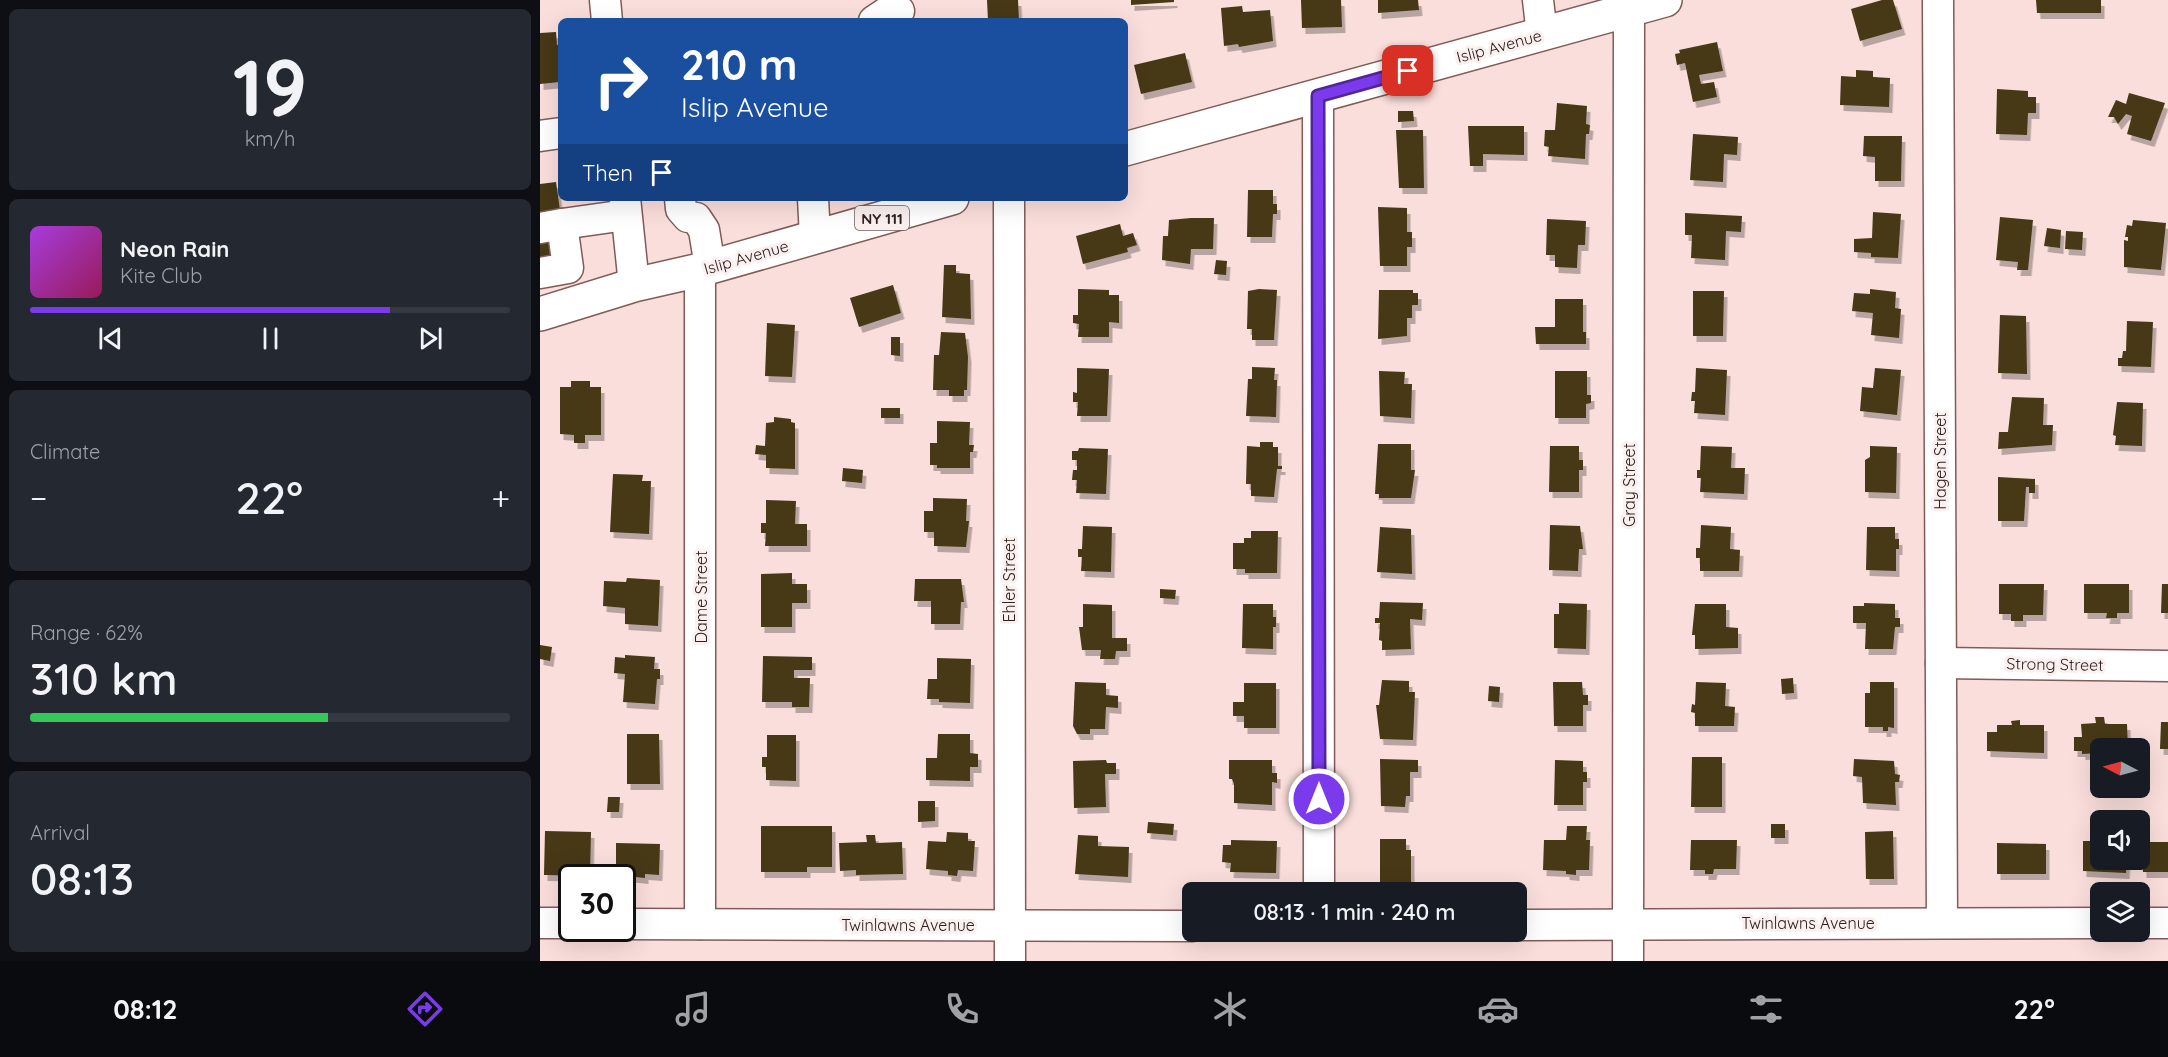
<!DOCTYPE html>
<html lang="en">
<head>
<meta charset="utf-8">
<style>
	:root { --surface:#171b24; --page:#242831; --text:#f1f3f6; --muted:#9ea1a6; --line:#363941; --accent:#7c3aed }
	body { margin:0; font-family:Quicksand,sans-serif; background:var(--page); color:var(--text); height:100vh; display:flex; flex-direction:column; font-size:22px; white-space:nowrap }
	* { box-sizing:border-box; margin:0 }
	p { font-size:20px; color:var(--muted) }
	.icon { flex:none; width:33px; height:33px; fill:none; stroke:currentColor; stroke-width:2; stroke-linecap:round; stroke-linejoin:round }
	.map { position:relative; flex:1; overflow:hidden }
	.sheet { display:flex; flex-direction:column; gap:9px; padding:9px; background:#0d0f14; width:540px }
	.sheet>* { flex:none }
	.banner { position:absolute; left:18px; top:18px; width:570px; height:183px; border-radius:9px; box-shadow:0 6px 24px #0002; background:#1a4fa0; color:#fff; overflow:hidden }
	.needle { width:39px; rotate:276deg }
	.controls { position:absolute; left:1550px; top:738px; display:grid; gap:12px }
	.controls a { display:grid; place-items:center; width:60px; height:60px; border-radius:9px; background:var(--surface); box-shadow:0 6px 24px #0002; font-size:30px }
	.speed { position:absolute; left:18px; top:864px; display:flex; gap:12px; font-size:30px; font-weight:700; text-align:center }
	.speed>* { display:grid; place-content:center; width:78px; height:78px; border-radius:50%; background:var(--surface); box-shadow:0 6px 24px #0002; line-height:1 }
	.speed .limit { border:3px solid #111; border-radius:9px; background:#fff; color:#111 }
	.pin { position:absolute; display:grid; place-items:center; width:51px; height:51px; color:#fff; margin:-26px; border-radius:12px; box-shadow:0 3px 9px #0006 }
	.me { position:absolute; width:66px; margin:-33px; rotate:0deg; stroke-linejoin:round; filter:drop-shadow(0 0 4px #0008) }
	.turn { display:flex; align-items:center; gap:21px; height:126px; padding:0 24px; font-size:27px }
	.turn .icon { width:78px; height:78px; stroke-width:2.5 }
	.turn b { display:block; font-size:42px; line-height:51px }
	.then { display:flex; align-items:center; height:57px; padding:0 24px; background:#0003; gap:12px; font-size:22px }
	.big { font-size:45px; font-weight:600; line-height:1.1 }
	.sheet .widget { flex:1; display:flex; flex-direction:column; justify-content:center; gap:9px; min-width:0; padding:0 21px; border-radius:9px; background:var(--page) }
	.sheet .dial { align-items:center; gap:0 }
	.dial b { font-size:78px; line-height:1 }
	.song { display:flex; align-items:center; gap:18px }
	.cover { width:72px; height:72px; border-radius:9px; background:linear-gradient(135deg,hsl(280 70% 55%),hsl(330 70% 35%)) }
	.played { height:6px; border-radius:3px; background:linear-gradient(90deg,var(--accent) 75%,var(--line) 75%) }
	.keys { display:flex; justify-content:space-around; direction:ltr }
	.heat { display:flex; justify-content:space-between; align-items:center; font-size:33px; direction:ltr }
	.charge { height:9px; border-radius:4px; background:linear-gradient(90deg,#34c759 62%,var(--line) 0) }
	.trip { position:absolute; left:642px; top:882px; width:345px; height:60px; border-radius:9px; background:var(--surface); box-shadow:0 6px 24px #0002; font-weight:600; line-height:60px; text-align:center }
	.menu { display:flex; height:96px; justify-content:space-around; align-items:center; background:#090b0e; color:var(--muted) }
	.menu .icon { width:42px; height:42px }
	.menu .current { color:var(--accent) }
	.menu b { font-size:27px; color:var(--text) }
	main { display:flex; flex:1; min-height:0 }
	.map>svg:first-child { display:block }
	.building { fill:#463817; filter:url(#shadow) }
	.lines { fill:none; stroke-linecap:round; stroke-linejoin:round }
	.minor-casing { stroke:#825b57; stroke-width:33 }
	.major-casing { stroke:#825b57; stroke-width:36 }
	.minor { stroke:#fff; stroke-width:30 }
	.major { stroke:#fff; stroke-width:33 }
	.route-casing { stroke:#51269a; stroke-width:15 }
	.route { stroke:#7c3aed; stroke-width:10 }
	.labels { text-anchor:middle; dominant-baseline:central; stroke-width:6; stroke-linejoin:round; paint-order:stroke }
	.shield { fill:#faf0ef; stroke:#6d5e5d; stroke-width:1.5 }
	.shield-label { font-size:15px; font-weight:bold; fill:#30201e }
	.street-label { font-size:16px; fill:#30201e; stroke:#faf0ef }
</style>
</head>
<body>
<main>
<section class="sheet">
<div class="widget dial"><b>19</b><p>km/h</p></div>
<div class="widget">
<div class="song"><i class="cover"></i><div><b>Neon Rain</b><p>Kite Club</p></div></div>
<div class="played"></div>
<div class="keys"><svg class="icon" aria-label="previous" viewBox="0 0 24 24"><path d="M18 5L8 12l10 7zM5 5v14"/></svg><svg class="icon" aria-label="pause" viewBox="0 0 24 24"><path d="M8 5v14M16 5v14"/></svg><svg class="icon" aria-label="next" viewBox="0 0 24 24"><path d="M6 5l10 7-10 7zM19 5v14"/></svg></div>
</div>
<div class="widget"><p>Climate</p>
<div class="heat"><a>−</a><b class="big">22°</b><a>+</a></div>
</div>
<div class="widget"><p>Range · 62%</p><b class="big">310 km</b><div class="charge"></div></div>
<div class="widget"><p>Arrival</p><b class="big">08:13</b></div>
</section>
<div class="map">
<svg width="1628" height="961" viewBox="0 0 1628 961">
	<defs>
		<filter id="shadow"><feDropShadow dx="3.5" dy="6" stdDeviation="0" flood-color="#0004"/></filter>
	</defs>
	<rect width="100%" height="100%" fill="#fadedb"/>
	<g class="building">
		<polygon points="447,0 478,0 479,21 448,21"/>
		<polygon points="591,0 634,0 634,2 591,5"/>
		<polygon points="761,0 801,0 802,27 762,28"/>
		<polygon points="838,0 878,0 879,10 838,13"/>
		<polygon points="1342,0 1353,0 1362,29 1320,41 1311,9"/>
		<polygon points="1496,0 1561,0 1561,13 1497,13"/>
		<polygon points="702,6 703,12 730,10 733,41 699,47 698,44 684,46 681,8"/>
		<polygon points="16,32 17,45 20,45 20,82 0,84 0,33"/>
		<polygon points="1177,42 1183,71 1159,75 1161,84 1174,82 1177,97 1153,102 1145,63 1137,65 1135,54 1140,53 1139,50"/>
		<polygon points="645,53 652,82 601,94 594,65"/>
		<polygon points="1316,70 1333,71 1333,77 1350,78 1349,107 1300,105 1301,76 1316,77"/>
		<polygon points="1457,89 1488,91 1488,97 1496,97 1496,113 1488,113 1487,135 1456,134"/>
		<polygon points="1589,93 1625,103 1611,141 1587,134 1592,116 1586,114 1578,124 1574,117 1568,117 1576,100 1586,104"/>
		<polygon points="1017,103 1047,106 1046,124 1050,125 1049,134 1046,134 1045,159 1008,156 1009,147 1004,146 1005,130 1015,130"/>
		<polygon points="858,111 873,111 874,121 858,122"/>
		<polygon points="928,126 984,126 984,155 943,154 943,166 930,166"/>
		<polygon points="856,130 883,130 884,188 859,188"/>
		<polygon points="1153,134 1198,137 1197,155 1184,154 1183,182 1150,180"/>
		<polygon points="1324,136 1362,136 1361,181 1335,181 1335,157 1323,156"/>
		<polygon points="16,182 20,210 0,216 0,184"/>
		<polygon points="708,190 733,190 733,204 737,204 737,214 733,214 732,237 707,237"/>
		<polygon points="838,207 867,208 867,232 872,232 872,247 867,247 867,266 840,266"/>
		<polygon points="1333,212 1361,214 1358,258 1331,257 1331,253 1314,252 1314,239 1332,238"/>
		<polygon points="1145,213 1202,216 1201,232 1186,231 1185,260 1151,258 1152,235 1145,235"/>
		<polygon points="1460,217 1493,220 1488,270 1477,270 1478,262 1456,260"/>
		<polygon points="651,218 674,218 673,249 651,249 650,264 622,260 623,236 628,236 629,220"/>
		<polygon points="1007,219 1046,221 1045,245 1038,245 1037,268 1015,267 1015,255 1006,255"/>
		<polygon points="1593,220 1626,223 1621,270 1584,267 1584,240 1588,241 1588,237 1585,237 1587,225 1592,226"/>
		<polygon points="580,224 583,236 593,233 597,245 587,248 588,252 543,264 536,236"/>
		<polygon points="1507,228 1521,230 1520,248 1504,246"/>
		<polygon points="1526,231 1543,232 1542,250 1525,249"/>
		<polygon points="14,238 17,262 0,264 0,239"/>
		<polygon points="676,260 687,261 686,275 674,274"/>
		<polygon points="404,265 416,265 416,273 430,274 431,319 402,317"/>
		<polygon points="353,285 361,313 319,327 310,298"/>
		<polygon points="538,289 569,290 569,295 579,295 579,323 569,322 569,337 538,337 539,324 533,323 533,315 538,315"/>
		<polygon points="719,289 737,290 734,340 712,340 712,329 707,329 708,291"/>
		<polygon points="1330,289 1356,292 1355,308 1361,309 1359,338 1331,335 1333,313 1312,311 1314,293 1330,294"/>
		<polygon points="839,290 873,290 873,293 878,293 878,305 872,305 872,318 867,318 867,336 838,339"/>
		<polygon points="1153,291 1184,291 1183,336 1153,336"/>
		<polygon points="1015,299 1043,299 1043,332 1046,332 1046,344 996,344 995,327 1015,327"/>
		<polygon points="1460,315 1486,316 1487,374 1458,373"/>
		<polygon points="1587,321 1613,322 1611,367 1578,366 1578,358 1582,358 1583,351 1586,351"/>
		<polygon points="227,323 255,325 252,377 225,376"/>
		<polygon points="401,332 425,333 428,357 427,390 424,390 424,396 409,396 409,390 393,390 394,355 399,355"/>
		<polygon points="351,337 360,337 360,356 351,355"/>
		<polygon points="712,367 735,368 734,380 737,380 736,417 706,416 708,379 712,379"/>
		<polygon points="537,368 569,369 567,416 537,416 538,402 533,402 533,392 537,393"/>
		<polygon points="1156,368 1187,370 1185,415 1154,413 1155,401 1151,401 1152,392 1155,392"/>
		<polygon points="1335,368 1361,370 1357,415 1320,411 1322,387 1333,388"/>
		<polygon points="839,371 865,372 864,384 872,384 871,418 840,416"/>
		<polygon points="1015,371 1047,371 1047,395 1051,395 1051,403 1046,404 1046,418 1015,418"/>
		<polygon points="31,381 50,381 50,387 61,387 61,435 45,435 45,443 34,443 34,435 20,434 20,387 31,387"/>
		<polygon points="1472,397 1504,398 1503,425 1513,425 1512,445 1458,449 1459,432 1468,432"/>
		<polygon points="1577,402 1603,403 1602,446 1575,445 1576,436 1573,435"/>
		<rect x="341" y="408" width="19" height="10"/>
		<polygon points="234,417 251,419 251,422 255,423 255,469 226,468 226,455 215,454 216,445 225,446 226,423 234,422"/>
		<polygon points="397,421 430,422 429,445 434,445 433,452 430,452 430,468 397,468 397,465 390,465 390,443 397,443"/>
		<polygon points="720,442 733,442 733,447 738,447 738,466 742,466 742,469 737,469 734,497 711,496 711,484 706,484 707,446 720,447"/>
		<polygon points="838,444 871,444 871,470 875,470 871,498 839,498 839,494 835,494"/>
		<polygon points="1010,446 1039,446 1039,460 1043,460 1043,470 1039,470 1039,492 1009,492"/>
		<polygon points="1161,446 1192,447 1191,468 1205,468 1204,494 1160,492 1161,478 1157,478 1157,470 1160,470"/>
		<polygon points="1330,446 1357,447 1356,493 1325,492 1325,460 1330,457"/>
		<polygon points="539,448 568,449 566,494 536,493 537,480 532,480 533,470 537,470 537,460 532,460 532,451 538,451"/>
		<polygon points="303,468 323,470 322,483 302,481"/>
		<polygon points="73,474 103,475 102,481 111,481 109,534 70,532"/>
		<polygon points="1458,477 1495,479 1495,493 1489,493 1489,487 1486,487 1484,521 1458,521"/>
		<polygon points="393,498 427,499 426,521 429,521 426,547 394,546 394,532 384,532 384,511 393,511"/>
		<polygon points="226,500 256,501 255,524 267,524 267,546 225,546 226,533 221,533 221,523 226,523"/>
		<polygon points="1010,525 1040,526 1043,549 1039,549 1038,571 1009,570"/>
		<polygon points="1161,525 1191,527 1190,549 1200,550 1199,571 1160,571 1160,558 1156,558 1156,548 1160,548"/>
		<polygon points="543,526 572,527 571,572 541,571 542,557 538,557 538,549 542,549"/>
		<polygon points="840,527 871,529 872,574 837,572"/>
		<polygon points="1327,527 1355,527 1355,539 1359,539 1359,549 1356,549 1356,571 1326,570"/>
		<polygon points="711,531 738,531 737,573 705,573 705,569 693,569 693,543 704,543 704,538 711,538"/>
		<polygon points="252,573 252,584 267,584 267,603 252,603 252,627 221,627 221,574"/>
		<polygon points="87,578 120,580 118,626 85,624 85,608 63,606 64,581 86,582"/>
		<polygon points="375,579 421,579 424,602 421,602 420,624 391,624 391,601 374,601"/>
		<polygon points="1459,584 1504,584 1503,615 1483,615 1483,621 1471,621 1471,614 1459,614"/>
		<polygon points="1544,584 1589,584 1589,613 1577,613 1577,618 1566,618 1567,613 1544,613"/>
		<polygon points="1622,584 1628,584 1628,613 1621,613"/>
		<polygon points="620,589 636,590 635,599 620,598"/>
		<polygon points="840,602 883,603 882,620 870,619 871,649 842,650 842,641 839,640 840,623 835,623 835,618 839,618"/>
		<polygon points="1019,603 1047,604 1046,649 1014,648 1014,614 1019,614"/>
		<polygon points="1324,603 1355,604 1355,618 1360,618 1360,627 1355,627 1353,649 1325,649 1326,623 1313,623 1313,606 1324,606"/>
		<polygon points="543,604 572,605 572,638 587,638 587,651 576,651 575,659 560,659 561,650 542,650 539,627 543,627"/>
		<polygon points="703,604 733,604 733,617 736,617 736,627 733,627 733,649 702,648"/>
		<polygon points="1155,604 1186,604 1186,627 1198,628 1198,648 1155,649 1155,635 1152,635"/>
		<polygon points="0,645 12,647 10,661 0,659"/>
		<polygon points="85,655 115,657 114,669 120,669 120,679 117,679 115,704 83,702 85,674 74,673 75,657 85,658"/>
		<polygon points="223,656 272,657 272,670 254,670 254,678 270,678 269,707 252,707 252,702 222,702"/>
		<polygon points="397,658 431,659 430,703 399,702 399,699 387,699 388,679 397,679"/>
		<polygon points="1253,678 1254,693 1242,694 1241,679"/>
		<polygon points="842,680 869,681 869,692 875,692 873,740 840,739 836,705 839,705"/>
		<polygon points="535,682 566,683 566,695 578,696 578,708 566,707 565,729 550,729 550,734 537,734 533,726"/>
		<polygon points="1013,682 1042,682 1043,695 1048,695 1048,705 1043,705 1043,726 1014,726"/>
		<polygon points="1156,682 1186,683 1185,706 1195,707 1194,726 1155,726 1155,713 1151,712 1152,704 1155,705"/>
		<polygon points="1330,682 1354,682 1354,728 1348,727 1348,731 1343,731 1343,727 1325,727 1325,693 1330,693"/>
		<polygon points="704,683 736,683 736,728 704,728 704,716 693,716 693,702 704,702"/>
		<polygon points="949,686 960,687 959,702 948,701"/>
		<polygon points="1555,717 1564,717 1565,724 1587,724 1588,748 1560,748 1560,753 1542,754 1542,751 1534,751 1534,737 1542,737 1541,724 1556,723"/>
		<polygon points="1480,720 1480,725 1504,725 1504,753 1447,751 1447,732 1457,732 1457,725 1472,725 1471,721"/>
		<polygon points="1621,722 1628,722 1628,749 1620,749"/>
		<polygon points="87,734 119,734 120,784 87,784"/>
		<polygon points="398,734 430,734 430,753 438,754 438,767 430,767 430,781 386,780 386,758 397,758"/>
		<polygon points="227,735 256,735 256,781 226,780 226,767 222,767 222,757 227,757"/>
		<polygon points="1152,757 1182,757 1182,807 1151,807"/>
		<polygon points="840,759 878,760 878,772 870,772 870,796 866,796 865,807 841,806"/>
		<polygon points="1314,759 1354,761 1355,774 1360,775 1359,782 1355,782 1356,805 1323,803 1322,777 1313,776"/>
		<polygon points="566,760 567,763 576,763 576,774 565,774 566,807 534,808 533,761"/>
		<polygon points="689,760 732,760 732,773 737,773 737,783 732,782 732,805 694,803 694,784 692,779 689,779"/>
		<polygon points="1015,760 1043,761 1043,772 1047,772 1047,782 1043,782 1043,805 1014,805"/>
		<polygon points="68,797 80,797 79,812 67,812"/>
		<polygon points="378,801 395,801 395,821 378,822"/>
		<polygon points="608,822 634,824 633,835 607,833"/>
		<rect x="1231" y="824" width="14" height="14"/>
		<polygon points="221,826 292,826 292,867 267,867 267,872 221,872"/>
		<polygon points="1027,826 1047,826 1046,840 1050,840 1049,870 1036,870 1036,875 1026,874 1026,871 1003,870 1004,840 1026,840"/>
		<polygon points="5,831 51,832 50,876 4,875"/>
		<polygon points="1353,831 1354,879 1326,879 1325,832"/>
		<polygon points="407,832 428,833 428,841 435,841 433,871 418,870 417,876 408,875 408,871 386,869 388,841 406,842"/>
		<polygon points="326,835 335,835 336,843 362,842 363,874 316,875 316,870 300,871 299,843 327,842"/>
		<polygon points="538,835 558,836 558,846 589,847 588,877 535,874"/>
		<polygon points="840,839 866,839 866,850 871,850 871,883 840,883"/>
		<polygon points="691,840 737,841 736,873 690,872 691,863 682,862 683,845 691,845"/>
		<polygon points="1151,840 1197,840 1196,869 1174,869 1173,874 1165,874 1165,870 1150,870"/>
		<polygon points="1543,841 1560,841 1560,860 1587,860 1586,873 1543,871"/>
		<polygon points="1602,842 1628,842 1628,872 1603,872"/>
		<polygon points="76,843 120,844 119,875 105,874 105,878 76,875"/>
		<polygon points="1457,843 1506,844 1506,874 1457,874"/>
	</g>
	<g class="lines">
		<defs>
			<g id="minor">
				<polyline points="65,0 67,21"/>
				<polyline points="998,0 1002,35"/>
				<polyline points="1398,0 1402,922"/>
				<polyline points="334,21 346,13 359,11"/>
				<polyline points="778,96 779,892"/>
				<polyline points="0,136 21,133"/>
				<polyline points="85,198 94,285"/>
				<polyline points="140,198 141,209 148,217 156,218 164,230 170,267"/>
				<polyline points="273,198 275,237"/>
				<polyline points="469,198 470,961"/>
				<polyline points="22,224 86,215"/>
				<polyline points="0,228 22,224 28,268 0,273"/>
				<polyline points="1401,663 1628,666"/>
				<polyline points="0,923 32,923"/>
				<polyline points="1599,923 1628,923"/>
				<polyline points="82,924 652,926"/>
				<polyline points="160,924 160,270"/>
				<polyline points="976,925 1560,923"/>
				<polyline points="1088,961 1089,10"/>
			</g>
			<g id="major">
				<polyline points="585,149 1125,0"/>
				<polyline points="0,314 94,285 160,270 412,198"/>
			</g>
		</defs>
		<use href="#minor" class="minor-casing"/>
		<use href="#major" class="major-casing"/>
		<use href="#minor" class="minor"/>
		<use href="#major" class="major"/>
	</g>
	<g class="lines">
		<defs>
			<polyline id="route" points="779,799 778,96 868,71"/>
		</defs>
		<use href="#route" class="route-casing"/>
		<use href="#route" class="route"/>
	</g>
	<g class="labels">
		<rect class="shield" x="315" y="206" width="54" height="24" rx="4.5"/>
		<g class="shield-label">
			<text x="342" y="218">NY 111</text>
		</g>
		<g class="street-label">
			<text transform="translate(959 46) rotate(-15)">Islip Avenue</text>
			<text transform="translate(206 257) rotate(-16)">Islip Avenue</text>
			<text transform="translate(1400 461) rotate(-90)">Hagen Street</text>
			<text transform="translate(1089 485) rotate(-90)">Gray Street</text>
			<text transform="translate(469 580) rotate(-90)">Ehler Street</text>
			<text transform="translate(161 597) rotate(-90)">Dame Street</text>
			<text transform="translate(1515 664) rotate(1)">Strong Street</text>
			<text x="1268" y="923">Twinlawns Avenue</text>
			<text x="368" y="925">Twinlawns Avenue</text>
		</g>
	</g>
</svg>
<div class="controls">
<a><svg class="needle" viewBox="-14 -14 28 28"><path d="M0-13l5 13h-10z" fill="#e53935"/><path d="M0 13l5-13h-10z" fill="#9ea1a6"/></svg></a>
<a><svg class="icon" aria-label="sound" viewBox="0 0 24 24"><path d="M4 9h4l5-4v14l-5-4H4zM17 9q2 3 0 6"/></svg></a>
<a><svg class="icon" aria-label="layers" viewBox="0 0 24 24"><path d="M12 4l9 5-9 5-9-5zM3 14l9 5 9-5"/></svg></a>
</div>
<div class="speed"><div class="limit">30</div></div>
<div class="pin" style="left:868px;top:71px;background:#d93025"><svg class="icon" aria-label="arrive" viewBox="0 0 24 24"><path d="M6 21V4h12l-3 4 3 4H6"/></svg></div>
<svg class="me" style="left:779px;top:799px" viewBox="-20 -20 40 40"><circle r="17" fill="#7c3aed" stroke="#fff" stroke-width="3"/><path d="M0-11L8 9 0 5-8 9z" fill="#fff"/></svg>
<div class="trip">08:13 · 1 min · 240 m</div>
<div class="banner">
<div class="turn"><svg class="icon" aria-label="right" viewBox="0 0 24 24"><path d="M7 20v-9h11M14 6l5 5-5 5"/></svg><div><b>210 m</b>Islip Avenue</div></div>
<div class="then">Then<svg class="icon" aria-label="arrive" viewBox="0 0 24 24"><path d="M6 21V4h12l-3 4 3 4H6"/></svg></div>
</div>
</div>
</main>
<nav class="menu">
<b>08:12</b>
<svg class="icon current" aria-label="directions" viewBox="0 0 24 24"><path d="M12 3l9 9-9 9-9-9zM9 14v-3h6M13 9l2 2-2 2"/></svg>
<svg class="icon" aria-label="music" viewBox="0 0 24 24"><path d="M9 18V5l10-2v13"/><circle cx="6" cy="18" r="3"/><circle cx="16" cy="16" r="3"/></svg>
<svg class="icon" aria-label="phone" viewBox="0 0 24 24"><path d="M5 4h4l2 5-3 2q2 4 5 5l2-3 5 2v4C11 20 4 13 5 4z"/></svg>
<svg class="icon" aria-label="climate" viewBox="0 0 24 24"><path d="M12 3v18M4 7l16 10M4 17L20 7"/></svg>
<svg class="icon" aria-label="car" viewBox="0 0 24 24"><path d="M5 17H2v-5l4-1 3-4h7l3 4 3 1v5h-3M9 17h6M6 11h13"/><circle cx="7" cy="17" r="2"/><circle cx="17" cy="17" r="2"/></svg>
<svg class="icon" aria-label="filters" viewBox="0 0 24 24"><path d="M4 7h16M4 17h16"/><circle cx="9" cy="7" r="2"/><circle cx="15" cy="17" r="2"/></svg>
<b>22°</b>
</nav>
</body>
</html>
